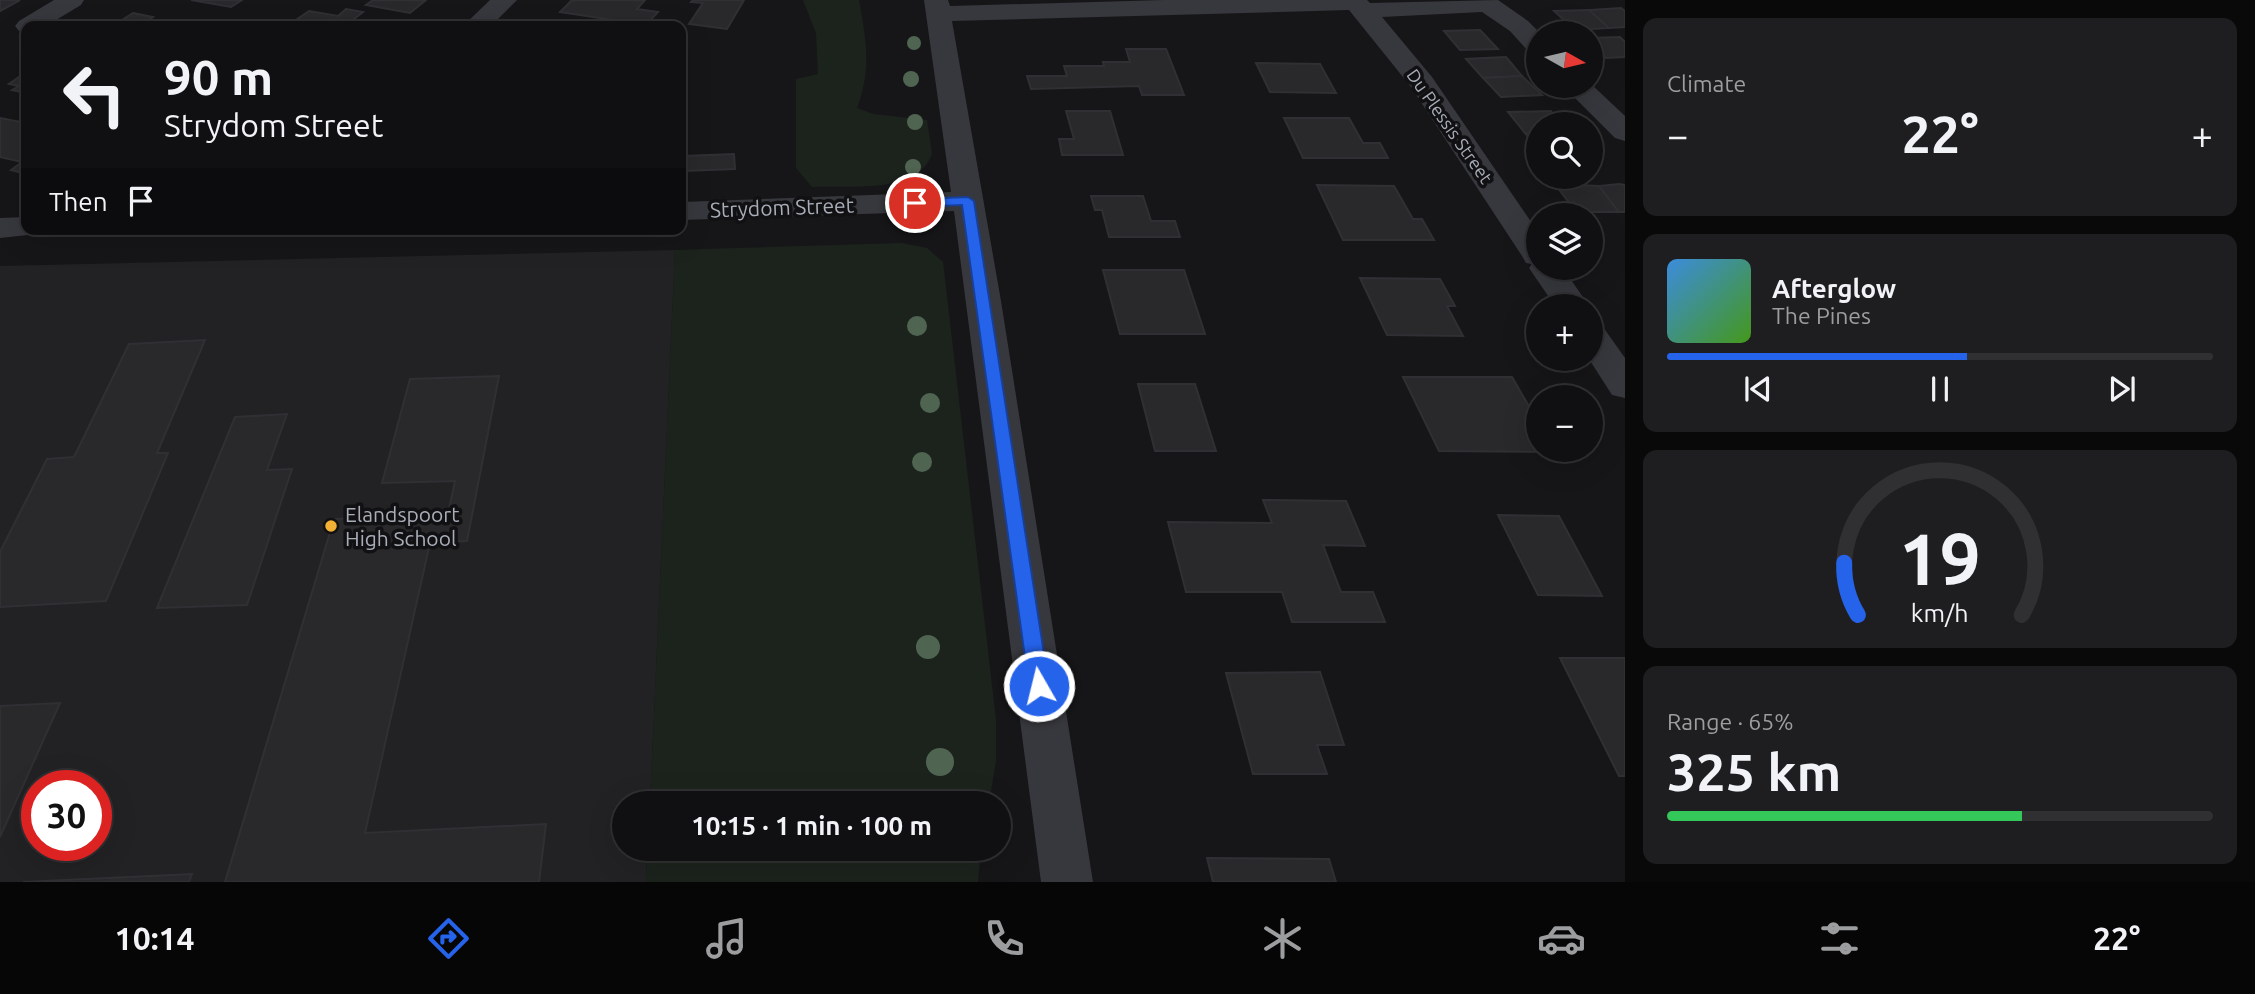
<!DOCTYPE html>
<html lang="en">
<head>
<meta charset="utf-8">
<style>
	:root { --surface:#101012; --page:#1e1e20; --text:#f1f3f6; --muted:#9c9d9f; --line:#303032; --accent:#2563eb }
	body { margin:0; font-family:Ubuntu,sans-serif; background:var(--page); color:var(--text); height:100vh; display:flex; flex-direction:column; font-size:26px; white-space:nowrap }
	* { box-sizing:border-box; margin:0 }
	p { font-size:23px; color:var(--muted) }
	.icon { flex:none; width:38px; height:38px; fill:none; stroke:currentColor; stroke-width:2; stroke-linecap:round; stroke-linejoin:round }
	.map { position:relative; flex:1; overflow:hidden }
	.drawer { display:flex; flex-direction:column; gap:18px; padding:18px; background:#09090a; width:630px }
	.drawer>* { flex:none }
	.top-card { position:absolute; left:21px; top:21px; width:665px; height:214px; border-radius:14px; box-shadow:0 7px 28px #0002,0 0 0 2px var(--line); background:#101012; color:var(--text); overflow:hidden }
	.needle { width:46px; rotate:98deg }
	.fabs { position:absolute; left:1526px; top:21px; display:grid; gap:14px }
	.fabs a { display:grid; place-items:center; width:77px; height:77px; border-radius:50%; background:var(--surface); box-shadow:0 7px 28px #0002,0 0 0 2px var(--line); font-size:35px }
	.speed { position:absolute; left:21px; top:770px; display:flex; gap:14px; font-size:35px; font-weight:700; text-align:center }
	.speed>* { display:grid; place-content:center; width:91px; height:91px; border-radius:50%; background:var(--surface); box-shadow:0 7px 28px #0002,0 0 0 2px var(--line); line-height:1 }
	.speed .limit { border:10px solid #d22; background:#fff; color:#111 }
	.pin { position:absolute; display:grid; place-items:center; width:60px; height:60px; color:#fff; margin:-30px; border:4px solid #fff; border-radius:50%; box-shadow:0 2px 7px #0007 }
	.me { position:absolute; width:77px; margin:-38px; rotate:352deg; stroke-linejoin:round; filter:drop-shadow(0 0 5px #0008) }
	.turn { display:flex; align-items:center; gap:24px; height:147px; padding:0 28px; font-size:32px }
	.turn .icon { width:91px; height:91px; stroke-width:2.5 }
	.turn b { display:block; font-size:49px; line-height:60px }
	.then { display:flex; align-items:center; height:66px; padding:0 28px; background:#0003; gap:14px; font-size:26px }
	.big { font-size:52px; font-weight:700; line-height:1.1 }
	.drawer .widget { flex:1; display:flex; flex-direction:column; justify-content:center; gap:10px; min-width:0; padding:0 24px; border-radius:14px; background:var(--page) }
	.drawer .dial { align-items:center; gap:0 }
	.dial svg { height:182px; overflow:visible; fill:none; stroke:var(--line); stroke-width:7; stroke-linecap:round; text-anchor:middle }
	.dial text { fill:var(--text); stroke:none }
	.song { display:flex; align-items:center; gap:21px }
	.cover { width:84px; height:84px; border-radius:10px; background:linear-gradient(135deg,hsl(210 70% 55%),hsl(100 70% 35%)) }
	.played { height:7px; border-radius:4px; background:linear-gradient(90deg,var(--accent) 55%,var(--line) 55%) }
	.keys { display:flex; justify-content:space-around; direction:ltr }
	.heat { display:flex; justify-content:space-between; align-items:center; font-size:38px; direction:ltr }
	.charge { height:10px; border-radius:5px; background:linear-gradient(90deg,#34c759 65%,var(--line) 0) }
	.trip { position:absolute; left:612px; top:791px; width:399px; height:70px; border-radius:35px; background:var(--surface); box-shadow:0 7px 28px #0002,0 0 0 2px var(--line); font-weight:700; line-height:70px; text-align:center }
	.tab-bar { display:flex; height:112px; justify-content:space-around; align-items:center; background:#060607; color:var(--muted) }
	.tab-bar .icon { width:49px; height:49px }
	.tab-bar .selected { color:var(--accent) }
	.tab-bar b { font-size:32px; color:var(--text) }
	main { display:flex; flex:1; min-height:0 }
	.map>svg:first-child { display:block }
	.built { fill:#222225; fill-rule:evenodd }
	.green { fill:#1c231d }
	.building { fill:#29292c; stroke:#303034; stroke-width:2 }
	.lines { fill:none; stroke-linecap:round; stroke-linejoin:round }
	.minor { fill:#37383d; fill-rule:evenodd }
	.tree { fill:#506452 }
	.route { fill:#2563eb; stroke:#184099; stroke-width:2 }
	.poi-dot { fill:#f2b134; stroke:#111113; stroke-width:2.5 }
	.labels { text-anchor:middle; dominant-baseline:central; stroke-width:7; stroke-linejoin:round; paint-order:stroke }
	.far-street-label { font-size:18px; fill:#a8adb8; stroke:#111113 }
	.street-label { font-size:21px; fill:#a8adb8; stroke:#111113 }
	.poi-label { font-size:21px; fill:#a8adb8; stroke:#111113; text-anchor:start }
</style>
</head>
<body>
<main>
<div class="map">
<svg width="1625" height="882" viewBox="0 0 1625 882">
	<rect width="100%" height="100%" fill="#161618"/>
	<path class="built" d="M675,250L650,803H625V849H647L646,882H0V266ZM37,786H96V845H37Z"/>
	<g class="green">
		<path d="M803,0H859C866,41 872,68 857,108L873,114L927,120L932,154C917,195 849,185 812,187L796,168V79L818,74L816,33Z"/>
		<polygon points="901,243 927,248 943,262 996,720 996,761 989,803 650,803 675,250"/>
		<polygon points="647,849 981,849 978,882 646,882"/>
	</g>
	<g class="building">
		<polygon points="0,0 20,0 0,11"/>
		<polygon points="191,0 242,0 231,7"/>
		<polygon points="373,0 426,0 410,13 366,5"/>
		<polygon points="572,0 645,0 637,9 658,12 646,25 560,12"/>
		<polygon points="693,0 744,0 727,29 689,24 703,3 691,2"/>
		<polygon points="1621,8 1625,11 1625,27 1609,28 1589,10"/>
		<polygon points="346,9 363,12 349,23 368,26 287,26 309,11 338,16"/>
		<polygon points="1589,10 1609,28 1575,30 1554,11"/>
		<polygon points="133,13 153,17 149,20 200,26 114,25"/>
		<polygon points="1480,30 1498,49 1460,50 1444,31"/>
		<polygon points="1620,37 1625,42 1625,57 1606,58 1591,44 1591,38"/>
		<polygon points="1126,49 1166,49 1184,95 1142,95 1139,86 1031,89 1027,76 1067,76 1064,66 1104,66 1103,62 1130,62"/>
		<polygon points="1506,57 1522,76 1483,78 1466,59"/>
		<polygon points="1256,63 1320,64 1336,93 1270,92"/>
		<polygon points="26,72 26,93 12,90 19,86 9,84"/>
		<polygon points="1522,76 1542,95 1501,97 1483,78"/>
		<polygon points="1066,111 1110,111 1123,155 1062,155 1059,139 1074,139"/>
		<polygon points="1551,111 1560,124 1538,124 1538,133 1525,133 1508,112"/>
		<polygon points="0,118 26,123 26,174 11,170 22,162 0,157"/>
		<polygon points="1284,118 1349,118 1363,143 1380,143 1388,158 1303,158"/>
		<polygon points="1525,133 1538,133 1538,150"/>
		<polygon points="734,154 735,169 684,171 684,156"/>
		<polygon points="1555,184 1599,186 1619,212 1576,212"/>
		<polygon points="1619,184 1625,185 1625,212 1619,212 1599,186"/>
		<polygon points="1317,185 1394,186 1413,219 1422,219 1434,240 1343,240"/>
		<polygon points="1091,196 1143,196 1151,221 1175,221 1180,237 1109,237 1102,210 1095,210"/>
		<polygon points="1103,270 1184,270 1205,334 1120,334"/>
		<polygon points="1360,278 1440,279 1455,306 1447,306 1463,336 1387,335"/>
		<polygon points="205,340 157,453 168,453 106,601 0,607 0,552 47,459 74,457 129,344"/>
		<polygon points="499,376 467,541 430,543 365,833 546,824 539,882 225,882 334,519 448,514 455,481 382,483 410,379"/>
		<polygon points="1403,377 1512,377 1538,422 1538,450 1554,450 1556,452 1439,451"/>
		<polygon points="1138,384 1195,384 1216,451 1155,451"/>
		<polygon points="287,414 267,470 292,469 247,605 157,608 235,417"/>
		<polygon points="1263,500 1346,501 1365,546 1323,545 1341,592 1373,592 1385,622 1292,622 1282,592 1186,592 1168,522 1272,523"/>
		<polygon points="1498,515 1559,516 1602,596 1538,595"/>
		<polygon points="1560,658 1625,658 1625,776 1619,776"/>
		<polygon points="1320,672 1344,745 1317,745 1327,774 1253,774 1226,673"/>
		<polygon points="60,703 0,837 0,706"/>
		<polygon points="1207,858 1329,859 1336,882 1213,882"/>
		<polygon points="192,874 189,882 23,882"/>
	</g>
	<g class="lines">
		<g class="minor">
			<polygon points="54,0 84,0 81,5 46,26 26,26 26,33 19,31 15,26 19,21"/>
			<polygon points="490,0 517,0 491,26 463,26"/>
			<polygon points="924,0 948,0 950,6 1164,0 1367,0 1370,3 1498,0 1528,21 1540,33 1538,33 1538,54 1529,52 1510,31 1482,12 1382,17 1432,77 1538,232 1538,268 1563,268 1589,306 1555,306 1529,268 1532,264 1526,263 1522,256 1411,87 1349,10 952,21 1001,301 1093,882 1041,882 954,211 681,220 681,202 951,192"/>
			<polygon points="1591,84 1625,116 1625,141 1615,138 1563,86"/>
			<polygon points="26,217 26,229 40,229 37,234 0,238 0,218"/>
			<polygon points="1591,324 1603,327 1625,358 1625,398 1612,395 1589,359"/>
		</g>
	</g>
	<g class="tree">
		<circle cx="914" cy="43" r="7"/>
		<circle cx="911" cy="79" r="8"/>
		<circle cx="915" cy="122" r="8"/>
		<circle cx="913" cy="167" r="8"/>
		<circle cx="917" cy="326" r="10"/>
		<circle cx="930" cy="403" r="10"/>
		<circle cx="922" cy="462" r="10"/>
		<circle cx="928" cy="647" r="12"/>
		<circle cx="940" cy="762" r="14"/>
	</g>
	<polygon class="route" points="968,197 974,201 1049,686 1046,692 1039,694 1032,692 1029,686 962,205 915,207 909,203 915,199"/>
	<circle class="poi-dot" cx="331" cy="526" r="7"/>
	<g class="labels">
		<g class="far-street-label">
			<text transform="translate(1450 126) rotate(55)">Du Plessis Street</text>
		</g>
		<g class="street-label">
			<text transform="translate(782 207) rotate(-2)">Strydom Street</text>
		</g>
		<g class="poi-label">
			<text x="345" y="514">Elandspoort<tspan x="345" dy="24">High School</tspan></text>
		</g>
	</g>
</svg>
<div class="fabs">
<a><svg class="needle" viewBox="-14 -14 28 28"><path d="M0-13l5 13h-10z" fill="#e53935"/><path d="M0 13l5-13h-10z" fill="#9c9d9f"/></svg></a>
<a><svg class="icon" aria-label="search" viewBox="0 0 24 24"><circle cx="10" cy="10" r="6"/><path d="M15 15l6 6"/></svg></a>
<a><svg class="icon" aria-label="layers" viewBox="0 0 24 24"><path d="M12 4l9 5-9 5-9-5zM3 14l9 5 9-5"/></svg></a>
<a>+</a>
<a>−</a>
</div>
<div class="speed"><div class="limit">30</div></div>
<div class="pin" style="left:915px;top:203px;background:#d93025"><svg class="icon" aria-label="arrive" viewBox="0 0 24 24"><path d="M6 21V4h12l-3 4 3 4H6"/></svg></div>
<svg class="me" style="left:1039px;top:686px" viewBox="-20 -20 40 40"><circle r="17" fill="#2563eb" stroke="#fff" stroke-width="3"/><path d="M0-11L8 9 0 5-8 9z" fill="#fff"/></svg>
<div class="trip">10:15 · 1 min · 100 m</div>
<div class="top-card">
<div class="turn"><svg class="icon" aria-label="left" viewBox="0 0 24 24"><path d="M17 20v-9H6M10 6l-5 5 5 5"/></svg><div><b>90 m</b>Strydom Street</div></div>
<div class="then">Then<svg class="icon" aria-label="arrive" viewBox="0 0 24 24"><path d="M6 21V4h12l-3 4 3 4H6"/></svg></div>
</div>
</div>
<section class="drawer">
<div class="widget"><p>Climate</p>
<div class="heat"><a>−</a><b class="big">22°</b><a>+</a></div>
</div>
<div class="widget">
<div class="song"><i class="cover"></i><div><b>Afterglow</b><p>The Pines</p></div></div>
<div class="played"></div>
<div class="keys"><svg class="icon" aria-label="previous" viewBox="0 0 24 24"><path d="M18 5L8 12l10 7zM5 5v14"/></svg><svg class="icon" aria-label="pause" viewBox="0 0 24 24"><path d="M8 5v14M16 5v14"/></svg><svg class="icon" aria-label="next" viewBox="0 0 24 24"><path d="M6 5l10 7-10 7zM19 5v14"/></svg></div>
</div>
<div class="widget dial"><svg viewBox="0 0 100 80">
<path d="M14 69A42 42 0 1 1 86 69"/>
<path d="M14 69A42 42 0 0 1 8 46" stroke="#2563eb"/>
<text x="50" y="56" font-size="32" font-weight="700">19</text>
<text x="50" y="72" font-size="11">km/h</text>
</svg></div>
<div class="widget"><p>Range · 65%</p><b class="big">325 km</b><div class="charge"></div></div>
</section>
</main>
<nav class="tab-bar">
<b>10:14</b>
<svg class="icon selected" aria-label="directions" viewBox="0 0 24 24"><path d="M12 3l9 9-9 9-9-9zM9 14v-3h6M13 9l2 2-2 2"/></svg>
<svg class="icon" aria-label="music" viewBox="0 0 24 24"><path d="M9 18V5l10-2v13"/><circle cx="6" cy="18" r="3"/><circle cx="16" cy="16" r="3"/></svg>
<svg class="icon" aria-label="phone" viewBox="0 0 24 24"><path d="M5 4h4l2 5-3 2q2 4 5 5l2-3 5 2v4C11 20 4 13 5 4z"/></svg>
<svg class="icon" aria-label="climate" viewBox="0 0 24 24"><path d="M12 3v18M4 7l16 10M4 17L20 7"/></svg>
<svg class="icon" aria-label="car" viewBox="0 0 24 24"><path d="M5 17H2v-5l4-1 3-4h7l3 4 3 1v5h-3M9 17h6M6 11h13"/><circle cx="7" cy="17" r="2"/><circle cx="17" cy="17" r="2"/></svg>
<svg class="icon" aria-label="filters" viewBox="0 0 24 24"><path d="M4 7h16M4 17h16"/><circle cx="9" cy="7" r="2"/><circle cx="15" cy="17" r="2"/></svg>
<b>22°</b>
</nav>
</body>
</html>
